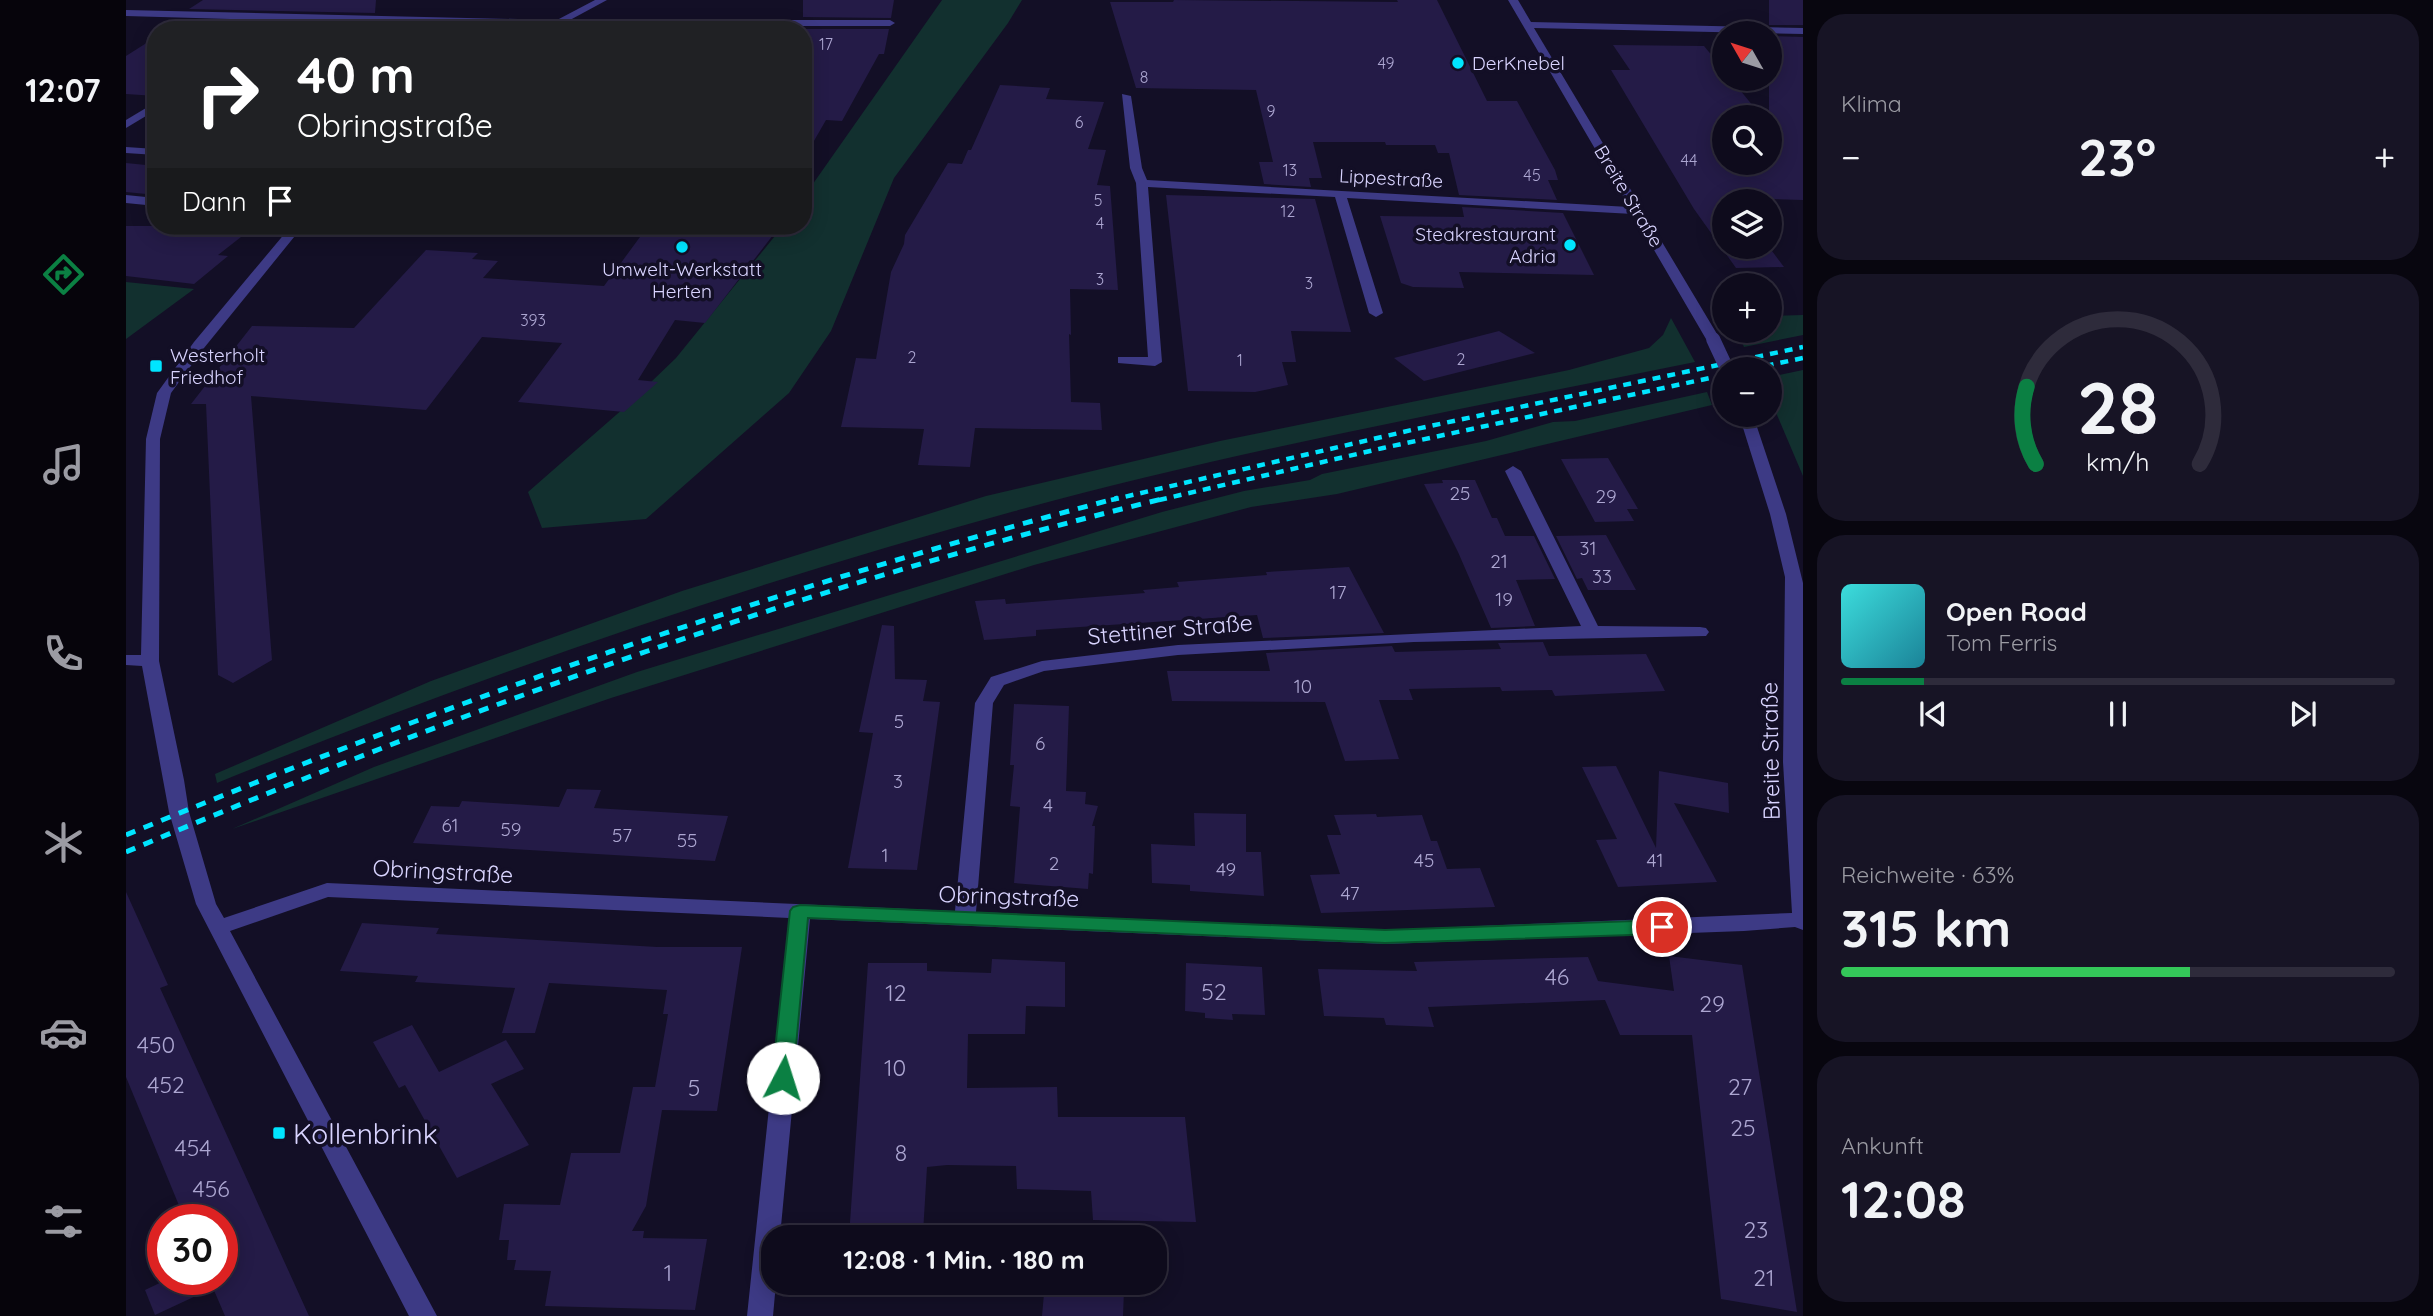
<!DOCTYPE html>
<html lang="de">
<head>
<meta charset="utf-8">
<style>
	:root { --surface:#0e0b1c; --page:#171425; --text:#f1f3f6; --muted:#9b9ba3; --line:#2e2b3b; --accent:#0b8043 }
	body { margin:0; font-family:Quicksand,sans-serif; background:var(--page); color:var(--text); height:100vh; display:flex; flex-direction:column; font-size:26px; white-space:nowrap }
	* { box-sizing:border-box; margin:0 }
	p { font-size:23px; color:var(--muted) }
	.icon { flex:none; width:38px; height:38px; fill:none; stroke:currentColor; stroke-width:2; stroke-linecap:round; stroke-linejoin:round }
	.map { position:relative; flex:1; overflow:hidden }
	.panel { display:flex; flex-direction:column; gap:14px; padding:14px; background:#08060f; width:630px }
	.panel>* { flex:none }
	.guide { position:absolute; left:21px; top:21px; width:665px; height:214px; border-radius:28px; box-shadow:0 4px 18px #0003,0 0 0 2px var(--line); background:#202124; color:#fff; overflow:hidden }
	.needle { width:46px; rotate:309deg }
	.tools { position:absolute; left:1586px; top:21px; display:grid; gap:14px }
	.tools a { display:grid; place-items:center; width:70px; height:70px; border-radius:50%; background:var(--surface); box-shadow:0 4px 18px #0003,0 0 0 2px var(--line); font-size:35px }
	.speed { position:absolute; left:21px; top:1204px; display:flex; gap:14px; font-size:35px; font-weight:700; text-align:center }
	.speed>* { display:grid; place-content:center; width:91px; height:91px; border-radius:50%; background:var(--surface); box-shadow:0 4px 18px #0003,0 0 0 2px var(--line); line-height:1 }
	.speed .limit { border:10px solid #d22; background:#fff; color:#111 }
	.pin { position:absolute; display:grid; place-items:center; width:60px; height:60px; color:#fff; margin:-30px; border:4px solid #fff; border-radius:50%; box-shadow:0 2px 7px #0007 }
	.me { position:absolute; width:77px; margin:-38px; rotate:5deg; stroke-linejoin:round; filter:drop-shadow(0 0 5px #0008) }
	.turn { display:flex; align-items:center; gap:24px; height:147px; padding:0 35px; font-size:32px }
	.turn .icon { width:91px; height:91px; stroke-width:2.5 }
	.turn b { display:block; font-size:49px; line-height:60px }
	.then { display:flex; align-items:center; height:66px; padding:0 35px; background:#0003; gap:14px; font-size:26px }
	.big { font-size:52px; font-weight:700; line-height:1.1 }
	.panel .tile { flex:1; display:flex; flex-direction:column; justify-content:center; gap:10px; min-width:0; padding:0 24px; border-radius:28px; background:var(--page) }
	.panel .dial { align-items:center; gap:0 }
	.dial svg { height:182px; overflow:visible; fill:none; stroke:var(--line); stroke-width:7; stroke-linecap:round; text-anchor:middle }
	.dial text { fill:var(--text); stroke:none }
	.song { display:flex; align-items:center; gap:21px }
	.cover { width:84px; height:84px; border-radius:10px; background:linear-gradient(135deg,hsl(180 70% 55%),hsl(190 70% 35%)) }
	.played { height:7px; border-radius:4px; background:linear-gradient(90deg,var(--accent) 15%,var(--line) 15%) }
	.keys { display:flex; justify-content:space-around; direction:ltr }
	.heat { display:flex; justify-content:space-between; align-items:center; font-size:38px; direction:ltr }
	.charge { height:10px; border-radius:5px; background:linear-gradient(90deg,#34c759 63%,var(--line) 0) }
	.trip { position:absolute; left:635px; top:1225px; width:406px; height:70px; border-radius:28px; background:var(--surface); box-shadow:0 4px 18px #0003,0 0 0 2px var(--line); font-weight:700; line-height:70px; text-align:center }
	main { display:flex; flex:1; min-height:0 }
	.menu { display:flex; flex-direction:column; width:126px; justify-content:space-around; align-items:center; background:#06040b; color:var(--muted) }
	.menu .icon { width:49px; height:49px }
	.menu .current { color:var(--accent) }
	.menu b { font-size:32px; color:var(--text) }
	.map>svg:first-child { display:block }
	.green { fill:#12302f }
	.building { fill:#241b47 }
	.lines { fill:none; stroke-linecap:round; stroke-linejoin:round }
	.minor { fill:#3d3a85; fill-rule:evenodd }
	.rail-far1 { stroke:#00e5ff; stroke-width:4.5; stroke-dasharray:8 7; stroke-linecap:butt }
	.rail { stroke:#00e5ff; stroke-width:5; stroke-dasharray:10 9; stroke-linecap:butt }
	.minor-bridge { stroke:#3d3a85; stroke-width:14 }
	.route { fill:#0b8043; stroke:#07532c; stroke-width:2 }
	.poi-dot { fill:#00e5ff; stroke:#130f26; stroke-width:2.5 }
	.labels { text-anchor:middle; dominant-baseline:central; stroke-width:7; stroke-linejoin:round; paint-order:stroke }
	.far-number-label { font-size:16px; fill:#aca6d1 }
	.far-poi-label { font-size:19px; fill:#d9d4ff; stroke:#130f26; text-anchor:start }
	.far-street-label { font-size:19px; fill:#d9d4ff; stroke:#130f26 }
	.number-label { font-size:19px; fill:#aca6d1 }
	.street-label { font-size:23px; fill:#d9d4ff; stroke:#130f26 }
	.near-number-label { font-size:23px; fill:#aca6d1 }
	.near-poi-label { font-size:28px; fill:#d9d4ff; stroke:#130f26; text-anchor:start }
</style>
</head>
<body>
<main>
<nav class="menu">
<b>12:07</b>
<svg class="icon current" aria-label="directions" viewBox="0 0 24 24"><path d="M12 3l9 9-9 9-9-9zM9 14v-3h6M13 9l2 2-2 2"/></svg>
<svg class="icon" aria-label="music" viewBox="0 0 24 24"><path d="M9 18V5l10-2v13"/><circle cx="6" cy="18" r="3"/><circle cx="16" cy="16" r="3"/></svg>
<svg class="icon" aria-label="phone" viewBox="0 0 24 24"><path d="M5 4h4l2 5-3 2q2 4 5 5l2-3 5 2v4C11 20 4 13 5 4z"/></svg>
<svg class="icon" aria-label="climate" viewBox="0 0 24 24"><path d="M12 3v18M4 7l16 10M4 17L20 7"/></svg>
<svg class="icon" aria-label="car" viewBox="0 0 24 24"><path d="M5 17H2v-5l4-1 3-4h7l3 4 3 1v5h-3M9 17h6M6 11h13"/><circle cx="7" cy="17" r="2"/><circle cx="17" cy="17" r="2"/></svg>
<svg class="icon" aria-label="filters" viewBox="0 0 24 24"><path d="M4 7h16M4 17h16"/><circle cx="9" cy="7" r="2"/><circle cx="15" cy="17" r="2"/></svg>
</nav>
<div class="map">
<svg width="1677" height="1316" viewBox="0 0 1677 1316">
	<rect width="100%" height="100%" fill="#130f26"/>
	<g class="green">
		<polygon points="816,0 896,0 882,23 768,178 705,331 663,393 520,519 416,528 402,492 498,408 550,358 657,226 677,226 677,198"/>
		<polygon points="0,282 68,289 0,339"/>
		<polygon points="1677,315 1677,335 1618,347 1611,331 1643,331 1643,316"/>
		<path d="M1545,318L1569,362C1342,408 1112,450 889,511C618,585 351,677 91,783L89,774L305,681L556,591L860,496L1094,441L1443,370L1523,348L1537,335Z"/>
		<polygon points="1677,370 1677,476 1643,396 1643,377"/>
		<polygon points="1581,392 1586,405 1211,494 1125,507 908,565 485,698 106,829 248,767 511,672 1036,512 1118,491 1184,480 1196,474 1360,441 1427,422 1449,421"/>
	</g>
	<g class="building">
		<polygon points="77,0 250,0 249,13 63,9"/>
		<polygon points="677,0 768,0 765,18 677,17"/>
		<polygon points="1048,0 1272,2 1271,0 1311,0 1361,101 1391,101 1429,170 1432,180 1422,180 1431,200 1333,195 1323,153 1312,153 1309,145 1260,145 1259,142 1187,142 1196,178 1183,178 1185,187 1138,184 1133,162 1147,162 1130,90 1010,88 984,2 1047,2"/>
		<rect x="1643" y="0" width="34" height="25"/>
		<polygon points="44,20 249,26 249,30 28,30"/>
		<polygon points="677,29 763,29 758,54 753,54 716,121 700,120 677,160"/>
		<polygon points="1643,36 1677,37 1677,200 1613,198 1615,201 1598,201 1598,247 1643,247 1658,267 1610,268 1568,209 1485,70 1504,70 1487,45 1578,46 1598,70 1598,79 1605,79 1636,117 1598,117 1598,163 1643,163"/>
		<polygon points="30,37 30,96 0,94 0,56"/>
		<polygon points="874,85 924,88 920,99 978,102 962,149 980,150 971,185 984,186 992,290 944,289 945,335 943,334 945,402 974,403 976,430 849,428 844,467 792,465 798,429 715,427 730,358 750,359 765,272 778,244 779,235 822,163 836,164 842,150 845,150"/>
		<polygon points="0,163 30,166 30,195 0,192"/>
		<polygon points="1040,195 1189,199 1225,332 1165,331 1170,362 1156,362 1162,385 1129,392 1062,391"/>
		<polygon points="1336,207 1437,213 1468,275 1333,272 1338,288 1287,287 1275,283 1254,216 1338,217"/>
		<polygon points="0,226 129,226 92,255 102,256 68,284 0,276"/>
		<polygon points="522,226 654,226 579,323 549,320 512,380 532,382 498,412 392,402 436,343 356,337 300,410 125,396 146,660 107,683 92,675 80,404 65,404 126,326 228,328 300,250 352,253 346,259 372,261 357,278 478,286"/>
		<polygon points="1373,331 1409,353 1298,381 1268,358"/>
		<polygon points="1482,458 1512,509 1501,509 1508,521 1469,522 1435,459"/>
		<polygon points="1316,480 1349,480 1366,518 1371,518 1379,536 1408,536 1429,579 1390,580 1409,626 1365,628 1332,552 1298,484 1317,483"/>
		<polygon points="1480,535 1510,590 1462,590 1456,578 1451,579 1430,536"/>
		<polygon points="1223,567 1258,633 1137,638 1131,615 910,630 910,636 858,640 849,601 879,599 880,604 1019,593 1017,590 1053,587 1051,582 1141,575 1140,572"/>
		<polygon points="756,625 768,626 769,679 801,680 797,701 814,702 791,870 722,868 747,733 733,732"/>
		<polygon points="1417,642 1423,656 1520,654 1539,691 1429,696 1426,690 1376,691 1374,687 1283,689 1287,700 1253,700 1273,759 1219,761 1199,702 1046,701 1041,671 1144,671 1140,653 1266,646 1269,652 1375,649 1372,643"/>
		<polygon points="888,704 943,706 940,791 960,792 959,804 972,806 966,826 969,826 967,874 963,873 962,889 888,883 894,807 884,806 888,765 884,765"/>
		<polygon points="1490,766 1530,848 1533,771 1602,783 1603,813 1548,803 1591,882 1492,887 1470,840 1491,839 1456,767"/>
		<polygon points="441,789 475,790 468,808 602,816 589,861 287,843 305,806 333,807 336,801 433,807"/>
		<polygon points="1068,813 1120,814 1120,852 1135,852 1138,896 1064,891 1064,885 1026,883 1025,844 1069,846"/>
		<polygon points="1250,814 1251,817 1296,815 1305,841 1311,841 1321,869 1354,868 1369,907 1195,913 1184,875 1214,874 1201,835 1215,835 1208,815"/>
		<polygon points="0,892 42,985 34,988 183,1316 99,1316 87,1288 29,1315 19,1290 42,1279 96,1279 96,1220 59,1220 0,1077"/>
		<polygon points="236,923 313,928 310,934 531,947 616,947 591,1111 536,1110 520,1206 506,1231 518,1231 517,1238 581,1239 569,1310 419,1306 425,1271 388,1270 390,1260 381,1260 383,1240 373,1240 378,1204 434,1205 445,1153 494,1153 507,1087 529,1087 542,1014 537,1014 541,990 423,983 409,1033 376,1033 389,988 289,982 292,976 214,971"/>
		<polygon points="1543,956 1616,965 1671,1312 1595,1299 1566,1035 1494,1035 1479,1000 1302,1007 1308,1027 1260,1025 1258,1018 1198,1016 1192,969 1291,971 1288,962 1462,957 1472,981 1548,991"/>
		<polygon points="866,959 939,962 939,1007 900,1006 899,1034 842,1034 841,1088 931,1087 932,1117 1059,1117 1070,1222 967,1220 965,1191 891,1189 890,1166 821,1165 801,1167 797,1233 845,1233 845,1237 723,1237 742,963 801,963 801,971 865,973"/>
		<polygon points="1060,963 1136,967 1139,1015 1106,1014 1107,1020 1079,1018 1079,1013 1059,1011"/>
		<polygon points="286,1025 313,1072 380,1040 398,1069 365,1084 403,1145 331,1178 279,1085 273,1088 247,1042"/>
		<polygon points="720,1283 845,1283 845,1297 720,1296"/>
		<polygon points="919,1283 998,1290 997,1316 916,1316"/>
	</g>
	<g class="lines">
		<g class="minor">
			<polygon points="469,0 481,0 444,20 764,20 769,23 764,26 355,26 0,16 0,10 431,20"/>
			<polygon points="1382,0 1392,0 1405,22 1677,28 1677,34 1408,28 1594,339 1592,342 1587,343 1580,339 1507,214 1221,198 1257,313 1250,317 1243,313 1209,197 1022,187 1036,362 1029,366 992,363 992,357 1022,357 1010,183 1004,168 996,94 1005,96 1016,168 1021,180 1503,207"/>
			<polygon points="30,102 30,110 0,128 0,120"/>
			<polygon points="0,147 30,149 30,155 0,153"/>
			<polygon points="0,195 30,198 30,206 0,203"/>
			<polygon points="165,226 177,226 78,348 45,393 34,439 33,661 58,780 63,812 90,904 98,918 201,883 829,911 849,703 865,677 916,661 1052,645 1455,626 1379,471 1387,466 1395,471 1472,626 1574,627 1580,628 1583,632 1580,636 1288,642 1052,655 918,671 878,685 867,703 850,912 1259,930 1666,913 1657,762 1659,577 1644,514 1613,415 1627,415 1660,514 1677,583 1677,930 1669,927 1618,931 1259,944 684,919 654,1237 648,1237 648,1283 650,1283 647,1316 621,1316 663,918 202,897 104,931 311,1316 283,1316 70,904 43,812 16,666 0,665 0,655 15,655 20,439 31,393 68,342"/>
		</g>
		<g class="rail-far1">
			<polyline points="1625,369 1677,358"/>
			<polyline points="985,500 1290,429 1677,347"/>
			<polyline points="1033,500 1257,448 1598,375"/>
		</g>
		<g class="rail">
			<path d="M0,835C324,701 653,587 992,498"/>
			<path d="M0,852C338,709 683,585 1040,498"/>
		</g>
		<polyline class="minor-bridge" points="1587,339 1601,369"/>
	</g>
	<polygon class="route" points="674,905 1259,930 1536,920 1542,922 1545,927 1542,932 1536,934 1259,943 682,918 667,1078 664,1084 657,1086 650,1084 646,1078 664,911 667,907"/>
	<g class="poi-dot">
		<circle cx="1332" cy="63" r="7"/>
		<circle cx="1444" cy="245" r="7"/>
		<circle cx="556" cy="247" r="7"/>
		<rect x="23" y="359" width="14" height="14" rx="3.5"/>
		<rect x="146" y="1126" width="14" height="14" rx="3.5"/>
	</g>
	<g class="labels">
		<g class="far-number-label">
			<text x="700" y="44">17</text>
			<text x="1260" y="63">49</text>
			<text x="1018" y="77">8</text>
			<text x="1145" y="111">9</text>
			<text x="953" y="122">6</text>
			<text x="1563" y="160">44</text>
			<text x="1164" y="170">13</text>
			<text x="1406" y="175">45</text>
			<text x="972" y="200">5</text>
			<text x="1162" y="211">12</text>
			<text x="974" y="223">4</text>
			<text x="974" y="279">3</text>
			<text x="1183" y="283">3</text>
			<text x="407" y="320">393</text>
			<text x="786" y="357">2</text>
			<text x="1335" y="359">2</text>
			<text x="1114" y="360">1</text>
		</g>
		<g class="far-poi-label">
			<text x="1346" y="63">DerKnebel</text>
			<text x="1430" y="234" text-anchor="end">Steakrestaurant<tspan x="1430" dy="22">Adria</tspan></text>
			<text x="556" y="269" text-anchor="middle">Umwelt-Werkstatt<tspan x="556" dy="22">Herten</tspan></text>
			<text x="44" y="355">Westerholt<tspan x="44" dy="22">Friedhof</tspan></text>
		</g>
		<g class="far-street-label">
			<text transform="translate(1265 178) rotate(3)">Lippestraße</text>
			<text transform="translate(1503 196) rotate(59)">Breite Straße</text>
		</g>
		<g class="number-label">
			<text x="1334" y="493">25</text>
			<text x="1480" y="496">29</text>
			<text x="1462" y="548">31</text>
			<text x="1373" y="561">21</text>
			<text x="1476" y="576">33</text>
			<text x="1212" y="592">17</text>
			<text x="1378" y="599">19</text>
			<text x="1177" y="686">10</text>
			<text x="773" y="721">5</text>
			<text x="914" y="743">6</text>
			<text x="772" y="781">3</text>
			<text x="922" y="805">4</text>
			<text x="324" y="825">61</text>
			<text x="385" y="829">59</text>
			<text x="496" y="835">57</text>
			<text x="561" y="840">55</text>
			<text x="759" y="855">1</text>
			<text x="1298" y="860">45</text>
			<text x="1529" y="860">41</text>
			<text x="928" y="863">2</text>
			<text x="1100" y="869">49</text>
			<text x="1224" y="893">47</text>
		</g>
		<g class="street-label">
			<text transform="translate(1044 629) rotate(-5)">Stettiner Straße</text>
			<text transform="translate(1644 751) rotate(-91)">Breite Straße</text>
			<text transform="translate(317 871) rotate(3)">Obringstraße</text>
			<text transform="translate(883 896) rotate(2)">Obringstraße</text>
		</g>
		<g class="near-number-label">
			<text x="1431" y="976">46</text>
			<text x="1088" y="991">52</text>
			<text x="770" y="992">12</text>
			<text x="1586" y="1003">29</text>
			<text x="30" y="1044">450</text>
			<text x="769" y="1067">10</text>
			<text x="40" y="1084">452</text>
			<text x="1614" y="1086">27</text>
			<text x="568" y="1087">5</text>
			<text x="1617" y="1127">25</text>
			<text x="67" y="1147">454</text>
			<text x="775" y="1152">8</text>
			<text x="85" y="1188">456</text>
			<text x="1630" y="1229">23</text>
			<text x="542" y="1272">1</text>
			<text x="1638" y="1277">21</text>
		</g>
		<g class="near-poi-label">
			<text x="167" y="1133">Kollenbrink</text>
		</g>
	</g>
</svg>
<div class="tools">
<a><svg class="needle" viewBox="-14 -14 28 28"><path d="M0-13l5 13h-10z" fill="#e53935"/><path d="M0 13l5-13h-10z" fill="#9b9ba3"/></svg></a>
<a><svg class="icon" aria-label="search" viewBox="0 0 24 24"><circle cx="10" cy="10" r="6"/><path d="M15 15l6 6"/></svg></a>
<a><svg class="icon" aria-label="layers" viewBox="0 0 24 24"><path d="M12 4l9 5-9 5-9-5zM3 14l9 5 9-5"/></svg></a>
<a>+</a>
<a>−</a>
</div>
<div class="speed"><div class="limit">30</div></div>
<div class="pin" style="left:1536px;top:927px;background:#d93025"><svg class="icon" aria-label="arrive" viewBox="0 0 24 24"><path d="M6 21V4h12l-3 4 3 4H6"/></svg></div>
<svg class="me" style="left:657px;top:1078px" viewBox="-20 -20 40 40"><circle r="19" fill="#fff"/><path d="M0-13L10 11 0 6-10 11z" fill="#0b8043"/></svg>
<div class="trip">12:08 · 1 Min. · 180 m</div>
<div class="guide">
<div class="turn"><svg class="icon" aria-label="right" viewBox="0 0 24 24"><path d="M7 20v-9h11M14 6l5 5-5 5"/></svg><div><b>40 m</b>Obringstraße</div></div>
<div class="then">Dann<svg class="icon" aria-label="arrive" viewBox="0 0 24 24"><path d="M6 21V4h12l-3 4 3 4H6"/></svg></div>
</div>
</div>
<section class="panel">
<div class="tile"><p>Klima</p>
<div class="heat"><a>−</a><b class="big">23°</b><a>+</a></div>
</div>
<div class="tile dial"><svg viewBox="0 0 100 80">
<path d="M14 69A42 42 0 1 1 86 69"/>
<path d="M14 69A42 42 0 0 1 10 35" stroke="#0b8043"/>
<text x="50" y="56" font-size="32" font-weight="700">28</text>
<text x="50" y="72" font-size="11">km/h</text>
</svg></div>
<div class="tile">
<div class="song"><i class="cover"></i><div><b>Open Road</b><p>Tom Ferris</p></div></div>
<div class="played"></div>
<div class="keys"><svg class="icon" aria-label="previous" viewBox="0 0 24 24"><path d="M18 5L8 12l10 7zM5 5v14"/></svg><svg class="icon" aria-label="pause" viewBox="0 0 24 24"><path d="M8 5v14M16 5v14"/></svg><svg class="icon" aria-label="next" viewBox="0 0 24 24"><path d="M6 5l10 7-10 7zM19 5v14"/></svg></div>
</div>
<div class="tile"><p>Reichweite · 63%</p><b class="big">315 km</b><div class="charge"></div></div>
<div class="tile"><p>Ankunft</p><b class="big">12:08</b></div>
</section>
</main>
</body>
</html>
